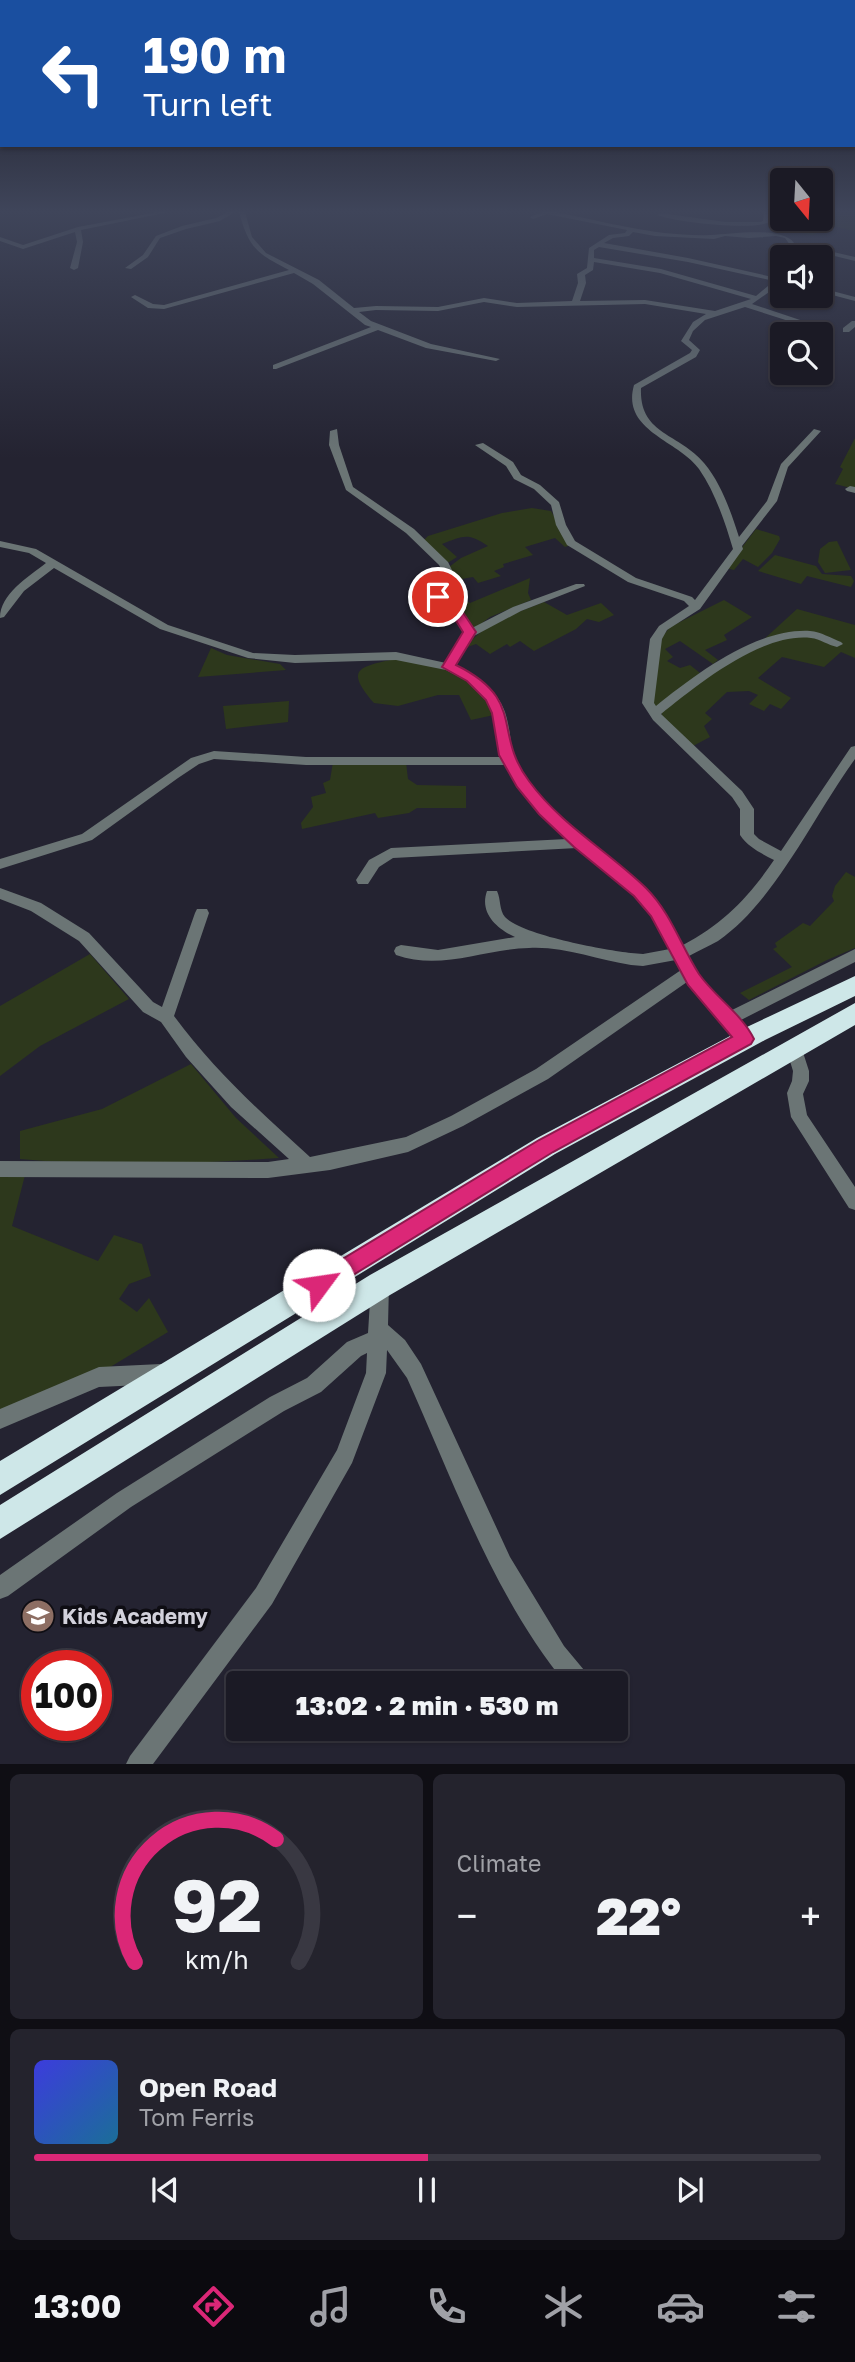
<!DOCTYPE html>
<html lang="en">
<head>
<meta charset="utf-8">
<style>
	:root { --surface:#1b1a25; --page:#24232d; --text:#f1f3f6; --muted:#a0a1a7; --line:#393842; --accent:#db2777 }
	body { margin:0; font-family:"Golos Text",sans-serif; background:var(--page); color:var(--text); height:100vh; display:flex; flex-direction:column; font-size:26px; white-space:nowrap }
	* { box-sizing:border-box; margin:0 }
	p { font-size:23px; color:var(--muted) }
	.icon { flex:none; width:38px; height:38px; fill:none; stroke:currentColor; stroke-width:2; stroke-linecap:round; stroke-linejoin:round }
	.map { position:relative; height:1764px; overflow:hidden }
	.drawer { display:flex; flex-direction:column; gap:10px; padding:10px; background:#0f0e14; flex:1 }
	.drawer>* { flex:none }
	.banner { position:absolute; left:0px; top:0px; width:856px; height:147px; box-shadow:0 2px 5px #0004,0 0 0 2px var(--line); background:#1a4fa0; color:#fff; overflow:hidden }
	.needle { width:46px; rotate:162deg }
	.buttons { position:absolute; left:770px; top:168px; display:grid; gap:14px }
	.buttons a { display:grid; place-items:center; width:63px; height:63px; border-radius:7px; background:var(--surface); box-shadow:0 2px 5px #0004,0 0 0 2px var(--line); font-size:35px }
	.speed { position:absolute; left:21px; top:1650px; display:flex; gap:14px; font-size:35px; font-weight:700; text-align:center }
	.speed>* { display:grid; place-content:center; width:91px; height:91px; border-radius:50%; background:var(--surface); box-shadow:0 2px 5px #0004,0 0 0 2px var(--line); line-height:1 }
	.speed .limit { border:10px solid #d22; background:#fff; color:#111 }
	.pin { position:absolute; display:grid; place-items:center; width:60px; height:60px; color:#fff; margin:-30px; border:4px solid #fff; border-radius:50%; box-shadow:0 2px 7px #0007 }
	.me { position:absolute; width:77px; margin:-38px; rotate:59deg; stroke-linejoin:round; filter:drop-shadow(0 0 5px #0008) }
	.turn { display:flex; align-items:center; gap:24px; height:147px; padding:0 28px; font-size:32px }
	.turn .icon { width:91px; height:91px; stroke-width:2.5 }
	.turn b { display:block; font-size:49px; line-height:60px }
	.big { font-size:52px; font-weight:800; line-height:1.1 }
	.drawer .widget { flex:1; display:flex; flex-direction:column; justify-content:center; gap:10px; min-width:0; padding:0 24px; border-radius:10px; background:var(--page) }
	.drawer .dial { align-items:center; gap:0 }
	.dial svg { height:182px; overflow:visible; fill:none; stroke:var(--line); stroke-width:7; stroke-linecap:round; text-anchor:middle }
	.dial text { fill:var(--text); stroke:none }
	.song { display:flex; align-items:center; gap:21px }
	.cover { width:84px; height:84px; border-radius:10px; background:linear-gradient(135deg,hsl(240 70% 55%),hsl(200 70% 35%)) }
	.played { height:7px; border-radius:4px; background:linear-gradient(90deg,var(--accent) 50%,var(--line) 50%) }
	.keys { display:flex; justify-content:space-around; direction:ltr }
	.heat { display:flex; justify-content:space-between; align-items:center; font-size:38px; direction:ltr }
	.drawer .tiles { flex:1; display:grid; gap:10px; grid-template-columns:1fr 1fr }
	.widget:last-child { grid-column:span 2 }
	.trip { position:absolute; left:226px; top:1671px; width:402px; height:70px; border-radius:7px; background:var(--surface); box-shadow:0 2px 5px #0004,0 0 0 2px var(--line); font-weight:800; line-height:70px; text-align:center }
	.tab-bar { display:flex; height:112px; justify-content:space-around; align-items:center; background:#0b0a0f; color:var(--muted) }
	.tab-bar .icon { width:49px; height:49px }
	.tab-bar .selected { color:var(--accent) }
	.tab-bar b { font-size:32px; color:var(--text) }
	.map>svg:first-child { display:block }
	.green { fill:#2d381c }
	.lines { fill:none; stroke-linecap:round; stroke-linejoin:round }
	.minor { fill:#6b7575; fill-rule:evenodd }
	.motorway { fill:#cee7e8; fill-rule:evenodd }
	.route { fill:#db2777; stroke:#8e194d; stroke-width:2 }
	.labels { text-anchor:middle; dominant-baseline:central; stroke-width:7; stroke-linejoin:round; paint-order:stroke }
	.near-poi-label { font-size:21px; font-weight:bold; fill:#d2d1db; stroke:#0e0d13; text-anchor:start }
</style>
</head>
<body>
<div class="map">
<svg width="855" height="1764" viewBox="0 0 855 1764">
	<rect width="100%" height="100%" fill="#242331"/>
	<g class="green">
		<polygon points="821,212 855,212 855,231 832,226 813,235 800,233 801,229 793,228 795,223 806,222 807,219 821,219"/>
		<polygon points="855,438 855,489 835,484 843,469 840,467"/>
		<path d="M532,508L551,511L571,545L565,547L555,538L525,547L533,555L503,564L504,567L494,571L501,576L478,583L473,577L462,579L457,587L464,589V599L470,603L530,578L528,593L531,600L490,617L474,629L446,597L449,567L461,558L488,546C468,532 463,536 442,544L457,557L446,564L423,541L428,536L502,513Z"/>
		<polygon points="756,529 779,536 780,539 772,553 758,567 743,559 734,570 726,568"/>
		<polygon points="837,541 851,570 825,573 818,562 820,549 829,542"/>
		<polygon points="775,555 816,566 822,574 851,576 854,581 851,587 807,576 801,584 758,571"/>
		<polygon points="724,600 752,617 724,635 727,640 705,650 718,660 713,664 680,641 665,649 673,657 667,661 680,668 690,665 700,673 655,711 650,703 662,637 670,627"/>
		<path d="M544,602L567,615L601,603L614,615L599,622L587,619L576,629L534,651L520,641L510,647L507,644L490,654L476,644L465,648C484,623 516,613 544,602Z"/>
		<polygon points="797,609 855,625 855,658 841,652 824,667 782,657 758,678 791,698 781,709 770,704 764,711 749,704 758,695 749,691 727,692 705,713 712,719 704,726 710,737 693,746 663,718 661,712 711,673 761,642"/>
		<polygon points="211,648 227,655 280,664 286,670 198,677"/>
		<path d="M395,659C435,665 479,672 494,715L471,720L459,695H438L398,706L374,703C345,669 358,667 395,659Z"/>
		<polygon points="289,701 288,722 226,729 223,706"/>
		<polygon points="333,762 406,762 408,779 417,785 466,786 466,808 417,808 409,813 378,818 375,813 302,829 301,823 313,807 311,797 326,793 323,783 330,780"/>
		<polygon points="846,872 855,877 855,948 827,960 749,1000 740,993 792,967 773,949 777,947 775,943 803,923 810,926 834,901 832,896 835,886"/>
		<polygon points="90,954 129,999 40,1046 0,1076 0,1006"/>
		<path d="M191,1064L236,1118L279,1158C192,1164 107,1167 20,1159V1131L102,1109Z"/>
		<polygon points="0,1173 25,1175 12,1226 98,1261 114,1235 142,1244 151,1276 129,1284 119,1299 137,1312 149,1298 168,1332 102,1372 0,1413"/>
	</g>
	<g class="lines">
		<g class="minor">
			<polygon points="158,212 169,212 81,230 83,242 78,268 74,270 70,268 77,242 75,232 23,249 0,241 0,237 23,245 78,227"/>
			<polygon points="228,212 235,212 220,221 186,229 160,238 148,257 131,269 125,268 143,255 156,236 182,226 216,218"/>
			<path d="M239,212H245L252,237L266,253L319,280L354,308L376,306L438,307L484,298L517,303L572,301L578,283L577,274L587,268L589,248L609,235L625,233L627,230L547,214L533,219L530,217L542,212H555C606,222 658,237 711,235C731,234 782,226 794,243L855,257V261L790,245L785,238L776,236L749,238L725,236L714,239L655,236L633,232L629,236L613,238L604,243L688,258L777,278L782,275V283L752,304L824,328L817,330L745,307L705,320L693,331L689,340L700,350L696,357L641,388C639,435 679,433 704,463C721,483 731,512 739,537L767,501L781,464L814,429L821,431L788,467L777,501L742,546L743,549L700,609L667,630L662,639L654,703L656,706C696,674 756,628 810,631C821,632 831,638 841,642L843,644L837,647C828,645 820,639 811,638C762,632 697,685 661,714L742,791L754,809V834L759,839L781,851L851,747L855,746V759C814,815 775,902 718,941C709,946 698,951 689,956L699,976L730,1011L855,949V962L739,1021L753,1039L751,1044L745,1046L739,1044L687,982L548,1079L463,1126L408,1152L330,1170L268,1178L0,1177V1161L268,1162L289,1159L231,1107L186,1057L161,1022L143,1012L79,941L31,911L0,899V888L41,903L89,933L153,1002L162,1007L195,913L197,909H207L209,913L174,1016C215,1071 259,1111 310,1157L406,1137L451,1116L536,1069L681,970L676,960L643,966L631,965C597,960 564,946 529,948C483,949 442,971 396,955L394,951L396,947L401,945L438,950L515,937C497,929 479,913 487,891H497C501,899 499,910 505,917C521,935 605,950 631,953L643,954L670,949L652,915L635,896L577,848L393,858L379,867L368,884H358L356,880L369,860L391,848L567,839C543,816 522,794 506,765H306L214,759L199,764L178,778L92,840L0,869V859L82,834L191,758L214,751L306,757H501L493,713L487,700L467,681L446,670L396,660L295,663L248,658L160,629L54,568L24,591L4,617L0,618C0,594 28,577 46,563L29,553L0,547V541L36,549L168,625L253,653L295,655L396,652L446,663L463,632L453,616L433,597L445,576L439,565L406,533L346,490L329,445L330,431L337,429L339,445L353,487L414,529L448,562L455,576L444,596L461,612L472,628L513,607L576,584H584L585,586L521,611L472,637L456,666C476,676 497,689 505,712C514,740 507,756 529,782C551,811 578,834 606,857C625,872 648,887 662,907C670,919 676,933 683,945C723,924 749,897 774,860C761,853 749,848 740,835V809L732,797L653,720L642,703L650,639L659,626L689,606L684,601L628,582L567,545L556,525L551,505L534,489L514,479L506,466L475,445L483,443L513,462L521,475L540,485L559,502L566,525L575,541L636,578L692,597L695,600L733,549C725,522 715,492 699,469C678,440 621,431 634,385L690,353L692,350L681,341L693,322L706,314L645,304L517,307L484,302L438,311L376,310L359,312L371,321L431,344L500,359L496,361L426,348L378,330L276,369H273V365L371,327L365,325L313,284L294,273L164,309L148,308L131,297L135,295L153,304L164,305L289,270C256,253 249,248 239,212ZM599,247L688,262L774,281L756,296L661,269L594,258V250ZM594,262L660,273L751,299L715,311L645,300L580,301L586,283L585,275L593,270Z"/>
			<path d="M764,212H770L769,222C754,231 674,222 657,215L660,213L726,222H760L763,221Z"/>
			<polygon points="821,288 855,297 855,301 821,292"/>
			<polygon points="852,321 855,321 855,327 849,332 843,332 843,328"/>
			<polygon points="850,486 855,487 855,493 847,491 845,489"/>
			<polygon points="794,1041 800,1043 809,1071 809,1081 803,1094 807,1115 855,1187 855,1210 849,1208 791,1117 787,1093 792,1081 793,1071 786,1048 788,1043"/>
			<path d="M380,1276L387,1278L389,1285L388,1325L405,1340L421,1364L510,1557L564,1646L589,1676L592,1684H566C494,1597 453,1480 407,1378L387,1350L386,1373L352,1463L272,1604L153,1764H126L130,1756L256,1588L337,1450L366,1373L367,1353L361,1356L321,1392L284,1411L131,1507L8,1596L0,1599V1575L117,1493L270,1397L307,1378L347,1342L368,1333L371,1285L373,1278Z"/>
			<polygon points="161,1364 168,1367 171,1374 168,1381 161,1384 99,1387 0,1429 0,1409 99,1367"/>
		</g>
		<g class="motorway">
			<polygon points="855,976 855,996 765,1040 555,1154 0,1495 0,1461 537,1138 749,1026"/>
			<polygon points="855,1003 855,1025 390,1295 0,1539 0,1505 370,1275"/>
		</g>
	</g>
	<linearGradient id="sky" x2="0" y2="1"><stop stop-color="#14131b"/><stop offset="0.46" stop-color="#3f455a"/><stop offset="1" stop-color="#3f455a" stop-opacity="0"/></linearGradient>
	<rect width="855" height="459" fill="url(#sky)"/>
	<path class="route" d="M438,593L462,611L476,632L456,665C527,700 492,732 529,781C561,825 608,851 646,888C671,913 681,946 699,974C715,997 742,1014 754,1039L751,1044L553,1152L319,1296L311,1292L308,1285L311,1278L539,1140L732,1037L688,985L651,916L634,896L574,847L539,814L517,787L499,755L492,713L486,700L467,681L442,667L463,632L453,616L432,597Z"/>
	<defs>
		<symbol id="school-disc" viewBox="-11 -11 22 22"><circle r="9.5" fill="#8d6e63" stroke="#0e0d13"/><path d="M0-5L7-2L0 1L-7-2ZM-4 1L0 2.5L4 1V4Q0 6-4 4Z" fill="#fff"/></symbol>
	</defs>
	<g fill-rule="evenodd">
		<use href="#school-disc" x="19" y="1597" width="38" height="38"/>
	</g>
	<g class="labels">
		<g class="near-poi-label">
			<text x="62" y="1616">Kids Academy</text>
		</g>
	</g>
</svg>
<div class="buttons">
<a><svg class="needle" viewBox="-14 -14 28 28"><path d="M0-13l5 13h-10z" fill="#e53935"/><path d="M0 13l5-13h-10z" fill="#a0a1a7"/></svg></a>
<a><svg class="icon" aria-label="sound" viewBox="0 0 24 24"><path d="M4 9h4l5-4v14l-5-4H4zM17 9q2 3 0 6"/></svg></a>
<a><svg class="icon" aria-label="search" viewBox="0 0 24 24"><circle cx="10" cy="10" r="6"/><path d="M15 15l6 6"/></svg></a>
</div>
<div class="speed"><div class="limit">100</div></div>
<div class="pin" style="left:438px;top:597px;background:#d93025"><svg class="icon" aria-label="arrive" viewBox="0 0 24 24"><path d="M6 21V4h12l-3 4 3 4H6"/></svg></div>
<svg class="me" style="left:319px;top:1285px" viewBox="-20 -20 40 40"><circle r="19" fill="#fff"/><path d="M0-13L10 11 0 6-10 11z" fill="#db2777"/></svg>
<div class="trip">13:02 · 2 min · 530 m</div>
<div class="banner">
<div class="turn"><svg class="icon" aria-label="left" viewBox="0 0 24 24"><path d="M17 20v-9H6M10 6l-5 5 5 5"/></svg><div><b>190 m</b>Turn left</div></div>
</div>
</div>
<section class="drawer">
<div class="tiles">
<div class="widget dial"><svg viewBox="0 0 100 80">
<path d="M14 69A42 42 0 1 1 86 69"/>
<path d="M14 69A42 42 0 0 1 76 15" stroke="#db2777"/>
<text x="50" y="56" font-size="32" font-weight="700">92</text>
<text x="50" y="72" font-size="11">km/h</text>
</svg></div>
<div class="widget"><p>Climate</p>
<div class="heat"><a>−</a><b class="big">22°</b><a>+</a></div>
</div>
<div class="widget">
<div class="song"><i class="cover"></i><div><b>Open Road</b><p>Tom Ferris</p></div></div>
<div class="played"></div>
<div class="keys"><svg class="icon" aria-label="previous" viewBox="0 0 24 24"><path d="M18 5L8 12l10 7zM5 5v14"/></svg><svg class="icon" aria-label="pause" viewBox="0 0 24 24"><path d="M8 5v14M16 5v14"/></svg><svg class="icon" aria-label="next" viewBox="0 0 24 24"><path d="M6 5l10 7-10 7zM19 5v14"/></svg></div>
</div>
</div>
</section>
<nav class="tab-bar">
<b>13:00</b>
<svg class="icon selected" aria-label="directions" viewBox="0 0 24 24"><path d="M12 3l9 9-9 9-9-9zM9 14v-3h6M13 9l2 2-2 2"/></svg>
<svg class="icon" aria-label="music" viewBox="0 0 24 24"><path d="M9 18V5l10-2v13"/><circle cx="6" cy="18" r="3"/><circle cx="16" cy="16" r="3"/></svg>
<svg class="icon" aria-label="phone" viewBox="0 0 24 24"><path d="M5 4h4l2 5-3 2q2 4 5 5l2-3 5 2v4C11 20 4 13 5 4z"/></svg>
<svg class="icon" aria-label="climate" viewBox="0 0 24 24"><path d="M12 3v18M4 7l16 10M4 17L20 7"/></svg>
<svg class="icon" aria-label="car" viewBox="0 0 24 24"><path d="M5 17H2v-5l4-1 3-4h7l3 4 3 1v5h-3M9 17h6M6 11h13"/><circle cx="7" cy="17" r="2"/><circle cx="17" cy="17" r="2"/></svg>
<svg class="icon" aria-label="filters" viewBox="0 0 24 24"><path d="M4 7h16M4 17h16"/><circle cx="9" cy="7" r="2"/><circle cx="15" cy="17" r="2"/></svg>
</nav>
</body>
</html>
